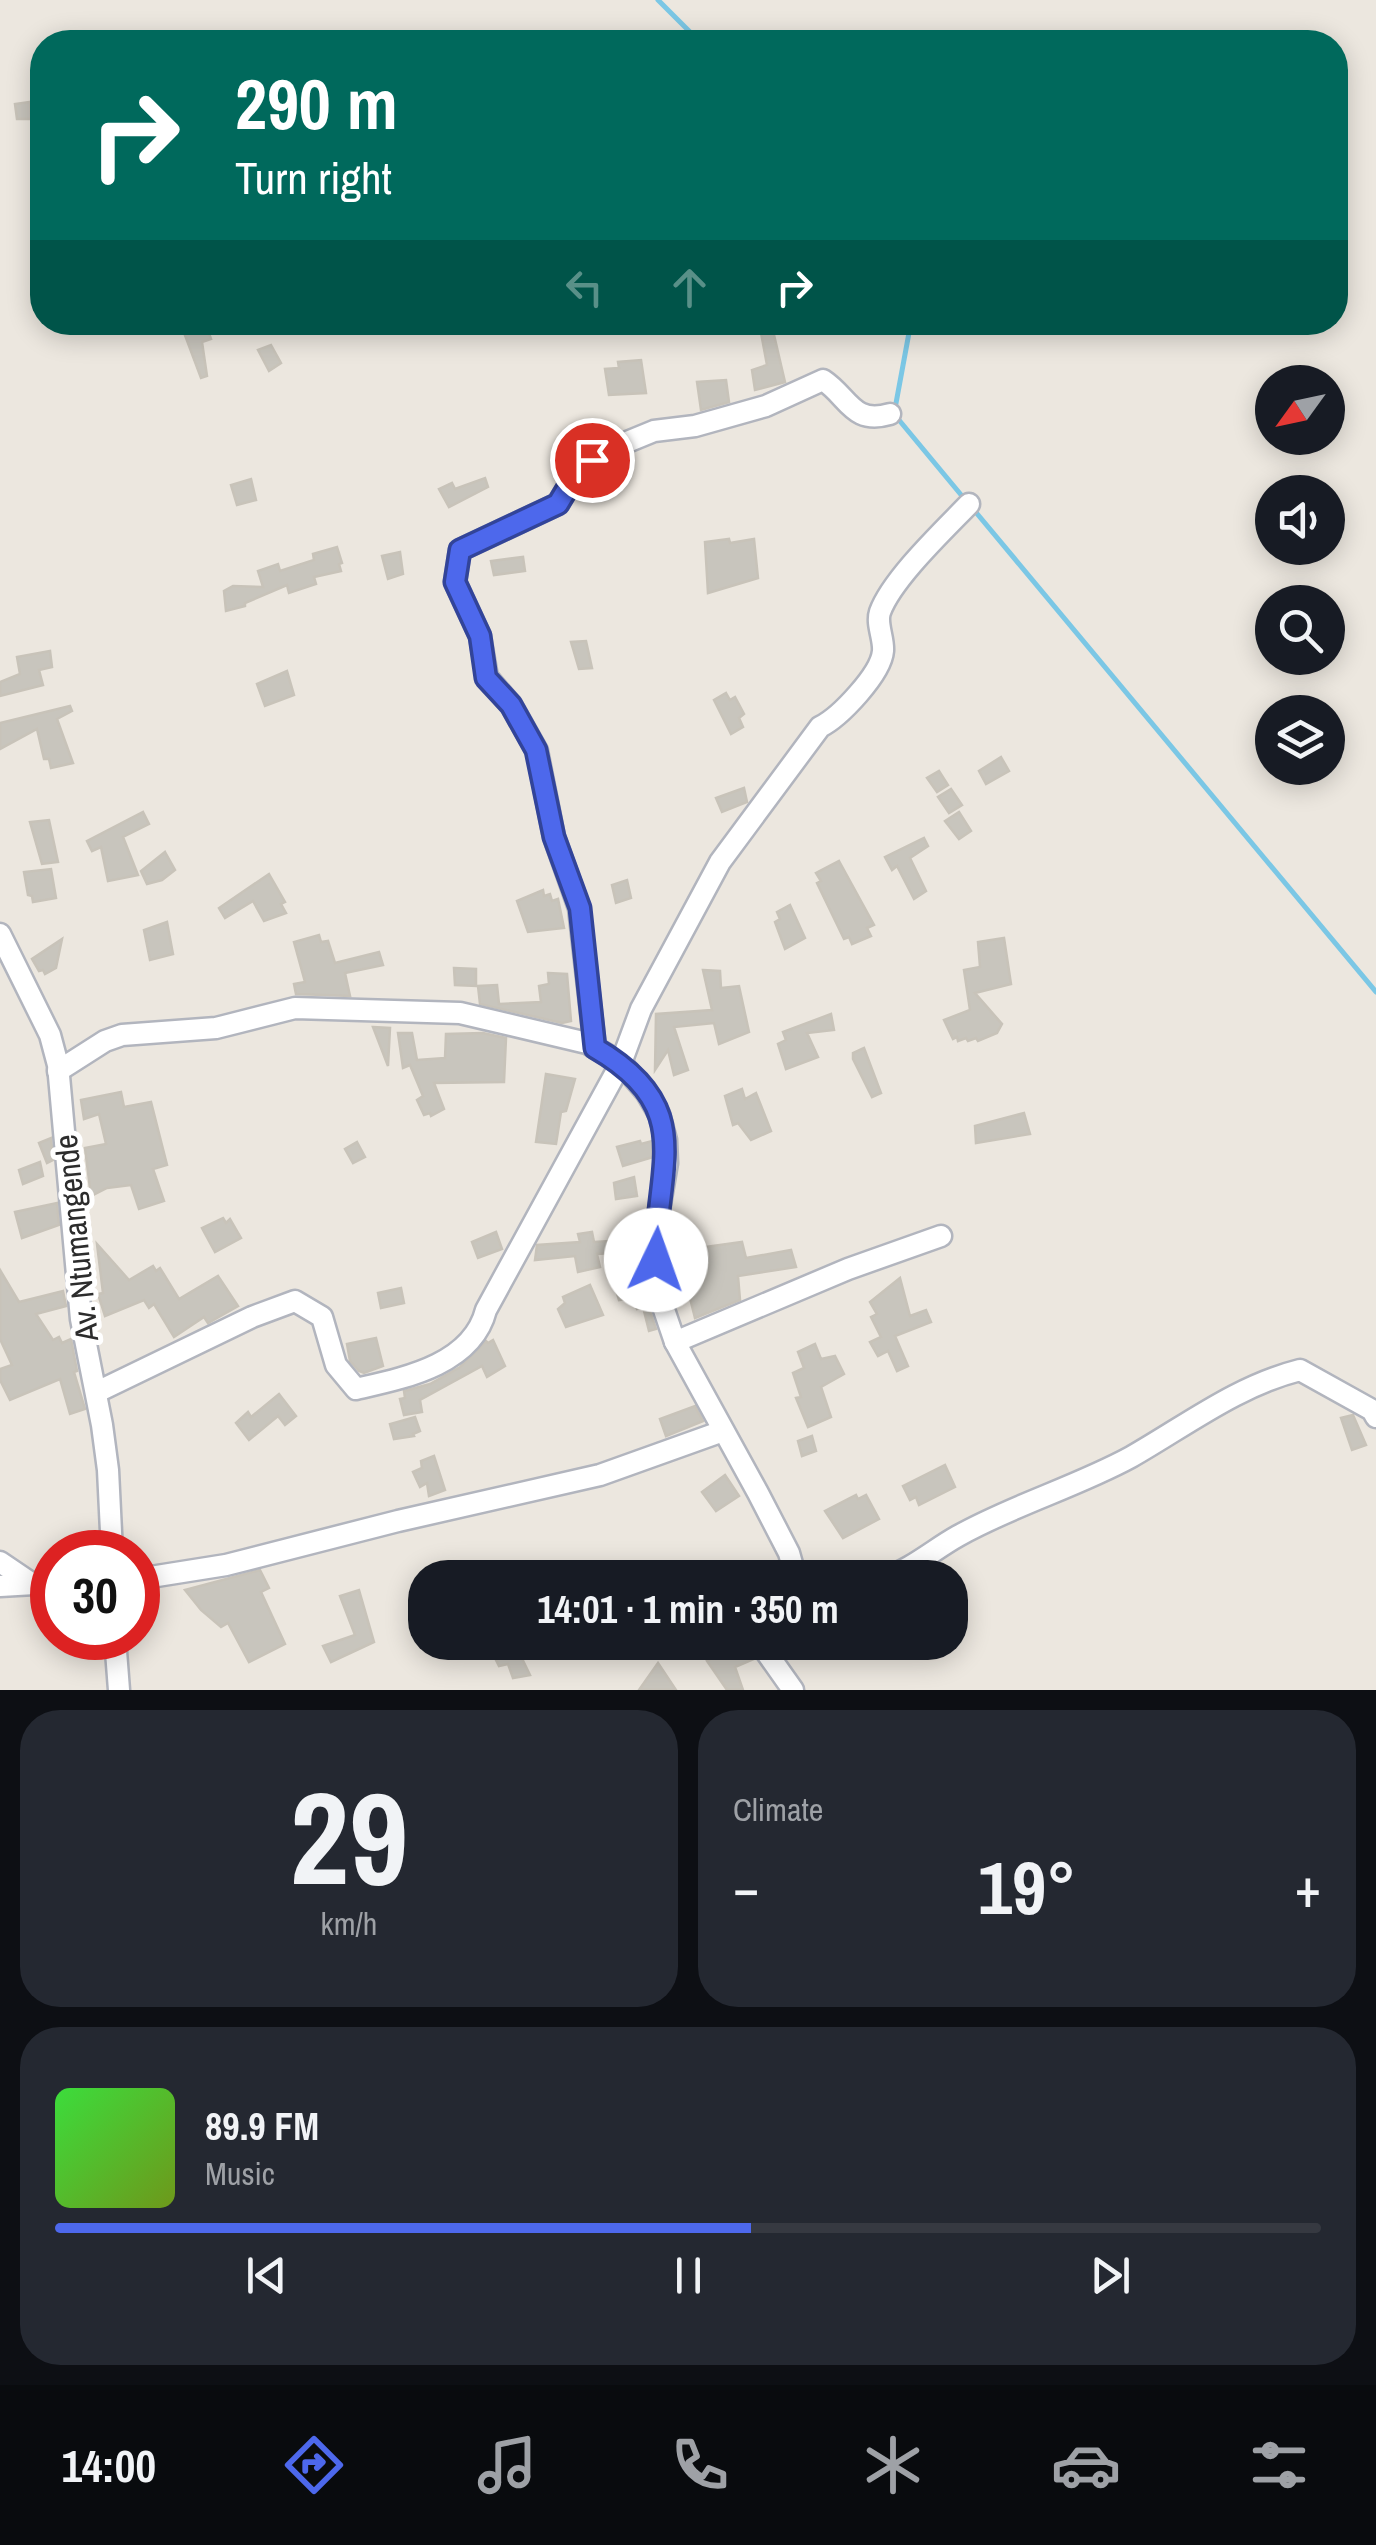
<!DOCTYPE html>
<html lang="en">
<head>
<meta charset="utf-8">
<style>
	:root { --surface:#171b24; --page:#242831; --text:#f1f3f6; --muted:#9ea1a6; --line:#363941; --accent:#4d68ec }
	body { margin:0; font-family:"Archivo Narrow",sans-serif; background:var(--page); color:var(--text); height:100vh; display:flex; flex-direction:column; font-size:38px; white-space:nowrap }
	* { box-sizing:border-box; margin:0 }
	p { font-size:32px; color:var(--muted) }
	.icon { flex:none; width:55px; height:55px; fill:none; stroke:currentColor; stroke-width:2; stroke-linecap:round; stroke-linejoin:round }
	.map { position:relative; height:1690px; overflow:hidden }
	.details { display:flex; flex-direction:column; gap:20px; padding:20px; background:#0d0f14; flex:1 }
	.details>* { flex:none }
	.top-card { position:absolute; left:30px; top:30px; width:1318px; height:305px; border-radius:40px; box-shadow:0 5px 25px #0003; background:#00695c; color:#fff; overflow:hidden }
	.needle { width:65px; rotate:237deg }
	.buttons { position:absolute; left:1255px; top:365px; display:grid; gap:20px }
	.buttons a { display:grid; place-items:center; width:90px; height:90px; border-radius:50%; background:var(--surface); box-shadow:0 5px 25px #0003; font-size:50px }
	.speed { position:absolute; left:30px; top:1530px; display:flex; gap:20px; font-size:50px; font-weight:700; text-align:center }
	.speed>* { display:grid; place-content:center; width:130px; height:130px; border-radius:50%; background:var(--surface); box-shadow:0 5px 25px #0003; line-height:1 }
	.speed .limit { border:15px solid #d22; background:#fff; color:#111 }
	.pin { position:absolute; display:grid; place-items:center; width:85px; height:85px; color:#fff; margin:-42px; border:5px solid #fff; border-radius:50%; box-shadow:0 2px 10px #0007 }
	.me { position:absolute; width:110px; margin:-55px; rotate:3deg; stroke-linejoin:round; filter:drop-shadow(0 0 8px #0008) }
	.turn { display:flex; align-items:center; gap:35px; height:210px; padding:0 40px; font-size:45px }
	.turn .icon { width:130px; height:130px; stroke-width:2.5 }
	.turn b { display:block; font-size:70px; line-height:85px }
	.lanes { display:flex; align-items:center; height:95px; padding:0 40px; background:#0003; justify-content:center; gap:50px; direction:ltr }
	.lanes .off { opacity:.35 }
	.big { font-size:75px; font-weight:700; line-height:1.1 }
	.details .tile { flex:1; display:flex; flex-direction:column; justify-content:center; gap:15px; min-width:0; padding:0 35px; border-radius:40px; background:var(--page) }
	.details .dial { align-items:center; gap:0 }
	.dial b { font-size:130px; line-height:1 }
	.song { display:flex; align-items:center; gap:30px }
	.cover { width:120px; height:120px; border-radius:15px; background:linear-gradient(135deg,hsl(120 70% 55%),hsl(80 70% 35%)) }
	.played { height:10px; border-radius:5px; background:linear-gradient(90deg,var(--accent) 55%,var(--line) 55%) }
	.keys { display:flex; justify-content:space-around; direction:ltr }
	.heat { display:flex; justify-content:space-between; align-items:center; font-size:55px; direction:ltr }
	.details .tiles { flex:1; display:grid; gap:20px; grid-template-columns:1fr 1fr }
	.tile:last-child { grid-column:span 2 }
	.trip { position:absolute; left:408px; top:1560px; width:560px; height:100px; border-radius:40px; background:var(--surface); box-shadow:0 5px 25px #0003; font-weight:700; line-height:100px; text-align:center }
	.tab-bar { display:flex; height:160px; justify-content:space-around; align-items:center; background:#090b0e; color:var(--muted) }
	.tab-bar .icon { width:70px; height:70px }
	.tab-bar .active { color:var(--accent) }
	.tab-bar b { font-size:45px; color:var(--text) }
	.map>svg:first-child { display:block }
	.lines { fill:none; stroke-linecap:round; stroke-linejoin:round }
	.stream { stroke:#7bc7e5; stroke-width:5 }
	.building { fill:#c8c5bd; stroke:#c8c3b9; stroke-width:2.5 }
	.minor-casing { stroke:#b2b5be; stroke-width:25 }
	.minor { stroke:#fff; stroke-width:20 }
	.route-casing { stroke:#324499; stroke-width:25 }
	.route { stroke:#4d68ec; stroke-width:18 }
	.labels { text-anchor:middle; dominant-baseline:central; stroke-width:10; stroke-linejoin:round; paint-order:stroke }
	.street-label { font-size:32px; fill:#2c2c2c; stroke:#fff }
</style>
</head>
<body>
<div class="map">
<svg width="1376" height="1690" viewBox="0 0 1376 1690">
	<rect width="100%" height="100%" fill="#ece7df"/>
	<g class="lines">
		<g class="stream">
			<polyline points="658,0 700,42"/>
			<polyline points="911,322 894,414 967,502"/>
			<polyline points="974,510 1376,992"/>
		</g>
	</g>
	<g class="building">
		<polygon points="30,102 31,119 17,119 15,104"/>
		<polygon points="201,322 205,322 211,339 202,342 207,376 201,378 183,330"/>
		<polygon points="759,322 771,322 785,382 755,390 752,370 767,365"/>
		<polygon points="271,345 281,363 269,371 258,350"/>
		<polygon points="641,360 646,393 609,395 605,369 619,368 618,362"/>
		<polygon points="726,380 729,402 701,410 697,382"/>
		<polygon points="485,478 488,487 449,507 439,489 452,483 455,489"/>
		<polygon points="251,479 256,500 237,505 231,485"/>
		<polygon points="729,539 730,543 754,539 758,578 708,593 705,542"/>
		<polygon points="337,547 342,563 339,564 341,571 314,577 316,584 289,593 287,585 245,603 245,606 226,611 224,591 233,586 263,587 258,571 278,564 280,571 314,560 313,554"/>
		<polygon points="400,552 403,574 388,579 382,556"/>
		<polygon points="523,557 525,571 494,575 491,561"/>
		<polygon points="586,641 592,668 579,669 571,642"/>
		<polygon points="50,651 52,667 39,670 43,685 0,696 0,682 20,674 17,657"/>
		<polygon points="287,671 294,695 265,706 257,684"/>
		<polygon points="726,693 730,700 735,697 744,714 739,718 743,727 731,734 714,700"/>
		<polygon points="70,706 72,711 57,719 73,763 51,768 49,759 44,759 37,729 0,749 0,723"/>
		<polygon points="1001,757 1009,771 986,784 979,771"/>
		<polygon points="939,771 948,785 937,792 927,778"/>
		<polygon points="744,788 747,802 722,812 716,798"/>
		<polygon points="951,789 962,805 949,813 938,797"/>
		<polygon points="143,812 149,824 123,837 138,875 108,881 101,847 92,851 87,841"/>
		<polygon points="959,812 971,831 959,839 945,821"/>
		<polygon points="49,820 58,862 42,864 30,822"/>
		<polygon points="924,838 928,846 910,858 926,891 914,899 897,866 892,870 885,857"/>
		<polygon points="165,852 175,870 162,880 147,884 141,871"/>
		<polygon points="839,861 874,925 867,928 871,936 852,944 849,937 844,939 817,883 821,881 816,873"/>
		<polygon points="51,869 56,898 33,902 32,896 28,895 24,872"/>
		<polygon points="269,874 285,902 281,904 286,913 264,921 253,901 225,918 219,908"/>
		<polygon points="627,880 631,898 616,903 612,885"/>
		<polygon points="543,890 544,896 550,894 552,901 558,899 564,928 528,932 517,901"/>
		<polygon points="790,905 805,938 785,949 775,922 780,919 777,912"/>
		<polygon points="167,922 173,954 150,960 144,930"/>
		<polygon points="319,935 321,942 328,941 335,963 379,952 383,965 345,973 350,996 296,994 294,984 305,982 294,942"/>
		<polygon points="1004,938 1011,984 975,993 1002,1024 997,1033 978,1041 976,1038 968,1041 966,1038 958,1041 957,1037 953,1039 944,1020 970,1010 964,970 980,967 978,942"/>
		<polygon points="62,939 56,968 45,974 43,970 39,971 32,959"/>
		<polygon points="454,968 476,969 476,986 455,985"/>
		<polygon points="703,970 720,971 721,988 739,986 749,1032 719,1044 714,1023 674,1027 688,1070 674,1075 668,1050 655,1070 656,1014 712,1010"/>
		<polygon points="548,973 567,974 571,1021 562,1023 480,1004 478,986 497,985 499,1004 541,1002 539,986 549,984"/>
		<polygon points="831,1014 834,1030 807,1033 818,1057 786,1069 778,1044 786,1040 783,1032"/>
		<polygon points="373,1027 390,1028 388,1066"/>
		<polygon points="398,1033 412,1033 417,1060 445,1058 446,1034 483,1033 506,1038 504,1082 434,1083 444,1109 431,1116 430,1113 424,1115 417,1100 423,1096 410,1065 403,1068"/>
		<polygon points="864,1048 881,1093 872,1097 853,1059 853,1053"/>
		<polygon points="546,1074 575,1079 566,1111 561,1112 556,1144 536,1142"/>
		<polygon points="742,1089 745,1099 756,1093 771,1131 751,1140 738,1123 733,1125 725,1096"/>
		<polygon points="121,1092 124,1107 151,1102 167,1165 153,1169 164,1201 139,1209 131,1185 107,1188 91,1196 85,1148 106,1144 99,1114 84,1119 81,1100"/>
		<polygon points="1024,1113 1030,1134 976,1143 975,1126"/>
		<polygon points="51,1138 53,1160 47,1163 39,1143"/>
		<polygon points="640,1141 641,1144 652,1141 653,1157 623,1166 617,1147"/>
		<polygon points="357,1142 365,1157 353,1163 345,1149"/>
		<polygon points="40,1162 43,1176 23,1184 19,1170"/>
		<polygon points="634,1177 637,1196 616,1199 614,1183"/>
		<polygon points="57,1203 59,1225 22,1238 15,1212"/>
		<polygon points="223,1218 226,1223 230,1219 241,1238 215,1252 202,1228"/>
		<polygon points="496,1232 502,1249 478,1258 472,1242"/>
		<polygon points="592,1232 594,1242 609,1241 610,1253 597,1254 600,1267 578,1272 575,1256 535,1260 537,1245 580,1242 578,1234"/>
		<polygon points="742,1242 746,1258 791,1250 796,1267 738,1276 740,1300 695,1318 687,1286 673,1290 672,1274 677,1273 676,1251"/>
		<polygon points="97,1244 129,1280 153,1266 156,1271 160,1268 179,1299 218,1276 238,1306 208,1323 204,1317 174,1337 154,1304 149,1308 144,1300 105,1316 98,1294 103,1293"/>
		<polygon points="0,1270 19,1302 63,1291 66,1306 36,1314 53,1340 59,1337 62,1343 71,1339 77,1371 74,1372 85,1409 70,1414 60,1379 10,1400 0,1380 0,1369 12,1365 0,1339"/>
		<polygon points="644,1275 647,1302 656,1329 649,1331 643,1307 637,1309 633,1298 619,1300 616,1290 630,1286 628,1280"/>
		<polygon points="900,1278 910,1316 926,1310 931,1322 895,1336 908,1366 897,1371 888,1351 878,1356 870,1342 881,1337 871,1317 877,1314 870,1302"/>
		<polygon points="590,1285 603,1315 566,1327 558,1309 565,1303 563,1297"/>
		<polygon points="401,1288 404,1303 381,1308 378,1293"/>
		<polygon points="376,1338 383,1366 364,1373 359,1371 350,1361 347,1344"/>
		<polygon points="493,1340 505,1366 487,1377 482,1366 420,1400 422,1412 404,1415 400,1399 405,1398 404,1391 430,1384 460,1367 486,1341 488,1343"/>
		<polygon points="815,1344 821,1359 835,1356 844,1374 821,1387 831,1417 808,1427 796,1398 801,1397 793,1373 804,1368 798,1352"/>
		<polygon points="279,1394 296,1416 285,1425 278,1416 249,1440 236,1423 248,1412 251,1417"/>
		<polygon points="695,1406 703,1421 666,1436 660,1419"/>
		<polygon points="1353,1415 1366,1445 1352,1450 1341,1418"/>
		<polygon points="415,1417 420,1431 413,1434 414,1436 394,1439 390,1424"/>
		<polygon points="812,1436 816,1451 802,1456 798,1441"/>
		<polygon points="434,1456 445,1490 429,1496 427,1483 420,1487 413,1472 422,1468 421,1461"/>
		<polygon points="945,1465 955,1487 919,1505 916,1497 910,1500 903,1486"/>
		<polygon points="725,1475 739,1496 716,1511 702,1492"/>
		<polygon points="856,1495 858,1499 866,1495 879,1519 843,1538 825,1511"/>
		<polygon points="260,1570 269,1588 261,1592 285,1644 249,1662 228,1623 221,1627 201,1610 185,1590"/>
		<polygon points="359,1590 374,1642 331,1662 323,1646 355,1635 340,1596"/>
		<polygon points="498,1642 514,1642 530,1675 513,1678 508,1664 499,1666 489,1646"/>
		<polygon points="731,1642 745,1642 754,1659 735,1667 743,1690 727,1690 707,1661 716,1656 713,1650"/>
		<polygon points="658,1663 676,1690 639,1690"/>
	</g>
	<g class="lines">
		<defs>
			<g id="minor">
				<polyline points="0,934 50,1035 58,1065 81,1319 102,1425 108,1470 112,1552"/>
				<path d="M595,1048L579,908L554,837L537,751L511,705L487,677L480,636L455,582L460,550L558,504L573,479L592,460L615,447L654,431L695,426L766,406L823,380C849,397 852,425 890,414"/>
				<polyline points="58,1071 105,1041 122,1035 216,1028 295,1008 460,1013 587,1043 621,1063 646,1092 659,1114 666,1140 667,1163 656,1228 657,1260 660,1298 675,1342 758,1493 789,1553 796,1578"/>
				<polyline points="675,1342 848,1269 941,1236"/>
				<path d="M97,1392L252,1317L295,1301L322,1317L336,1365L356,1389C404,1378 472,1365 486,1310L621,1063L641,1009L720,862L820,727C840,717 881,674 883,651C884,638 876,624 880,612C892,579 944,530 969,504"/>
				<polyline points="0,1562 31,1583"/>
				<path d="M885,1578C912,1569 933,1550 958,1536C1013,1505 1076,1487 1131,1457C1187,1425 1237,1386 1300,1370L1372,1410L1376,1417"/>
				<polyline points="138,1579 226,1565 398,1521 600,1475 723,1431"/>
				<polyline points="0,1586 52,1583"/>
				<polyline points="115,1638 119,1690"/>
				<polyline points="759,1642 793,1690"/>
			</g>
		</defs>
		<use href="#minor" class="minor-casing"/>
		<use href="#minor" class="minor"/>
	</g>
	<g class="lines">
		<defs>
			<path id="route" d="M592,460L573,479L558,504L460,550L455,582L480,636L486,678L511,705L536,750L554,837L580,908L595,1048C699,1108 655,1167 656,1260"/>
		</defs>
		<use href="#route" class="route-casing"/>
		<use href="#route" class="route"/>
	</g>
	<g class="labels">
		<g class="street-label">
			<text transform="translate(76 1238) rotate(-96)">Av. Ntumangende</text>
		</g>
	</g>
</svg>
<div class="buttons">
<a><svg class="needle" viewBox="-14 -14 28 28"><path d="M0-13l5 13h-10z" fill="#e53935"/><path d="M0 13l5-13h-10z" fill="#9ea1a6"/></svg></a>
<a><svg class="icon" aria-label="sound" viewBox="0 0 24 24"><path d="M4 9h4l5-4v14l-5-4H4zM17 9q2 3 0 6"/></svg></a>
<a><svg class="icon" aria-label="search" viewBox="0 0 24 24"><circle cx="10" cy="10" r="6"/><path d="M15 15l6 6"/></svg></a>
<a><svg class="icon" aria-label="layers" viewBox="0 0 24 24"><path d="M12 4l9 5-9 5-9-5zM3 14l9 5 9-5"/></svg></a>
</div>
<div class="speed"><div class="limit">30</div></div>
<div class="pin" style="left:592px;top:460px;background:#d93025"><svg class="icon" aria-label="arrive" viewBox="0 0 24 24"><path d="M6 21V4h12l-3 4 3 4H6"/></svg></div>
<svg class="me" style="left:656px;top:1260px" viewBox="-20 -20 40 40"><circle r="19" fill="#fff"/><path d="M0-13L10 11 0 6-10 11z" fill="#4d68ec"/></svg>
<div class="trip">14:01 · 1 min · 350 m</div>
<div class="top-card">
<div class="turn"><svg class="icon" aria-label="right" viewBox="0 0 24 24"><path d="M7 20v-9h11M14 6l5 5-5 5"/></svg><div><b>290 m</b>Turn right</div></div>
<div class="lanes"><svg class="icon off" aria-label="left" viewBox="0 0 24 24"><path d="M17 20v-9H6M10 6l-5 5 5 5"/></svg><svg class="icon off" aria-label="ahead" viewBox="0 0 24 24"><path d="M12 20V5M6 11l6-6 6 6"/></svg><svg class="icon" aria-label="right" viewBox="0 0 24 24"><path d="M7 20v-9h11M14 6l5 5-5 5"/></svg></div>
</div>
</div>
<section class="details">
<div class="tiles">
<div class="tile dial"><b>29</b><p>km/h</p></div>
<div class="tile"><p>Climate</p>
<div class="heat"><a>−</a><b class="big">19°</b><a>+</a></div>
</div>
<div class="tile">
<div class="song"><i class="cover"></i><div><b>89.9 FM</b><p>Music</p></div></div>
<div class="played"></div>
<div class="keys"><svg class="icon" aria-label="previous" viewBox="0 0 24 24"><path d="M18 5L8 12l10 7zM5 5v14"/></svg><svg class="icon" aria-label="pause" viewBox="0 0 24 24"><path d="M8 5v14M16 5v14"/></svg><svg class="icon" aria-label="next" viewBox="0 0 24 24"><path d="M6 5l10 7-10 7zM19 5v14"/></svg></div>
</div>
</div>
</section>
<nav class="tab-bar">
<b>14:00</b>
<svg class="icon active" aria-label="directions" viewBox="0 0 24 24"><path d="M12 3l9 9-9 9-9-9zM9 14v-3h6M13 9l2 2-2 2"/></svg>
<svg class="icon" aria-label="music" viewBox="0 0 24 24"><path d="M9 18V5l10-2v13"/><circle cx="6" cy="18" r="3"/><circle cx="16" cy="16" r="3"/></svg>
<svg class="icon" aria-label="phone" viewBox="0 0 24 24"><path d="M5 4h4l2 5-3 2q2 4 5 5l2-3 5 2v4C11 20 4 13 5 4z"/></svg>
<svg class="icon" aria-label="climate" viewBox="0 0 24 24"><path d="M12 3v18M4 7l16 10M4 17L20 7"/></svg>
<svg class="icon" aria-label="car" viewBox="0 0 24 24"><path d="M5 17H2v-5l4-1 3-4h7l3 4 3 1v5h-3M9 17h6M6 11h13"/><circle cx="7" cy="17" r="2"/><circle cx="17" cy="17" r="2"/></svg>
<svg class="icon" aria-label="filters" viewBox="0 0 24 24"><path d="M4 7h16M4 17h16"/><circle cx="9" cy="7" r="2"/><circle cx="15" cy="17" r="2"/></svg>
</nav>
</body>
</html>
